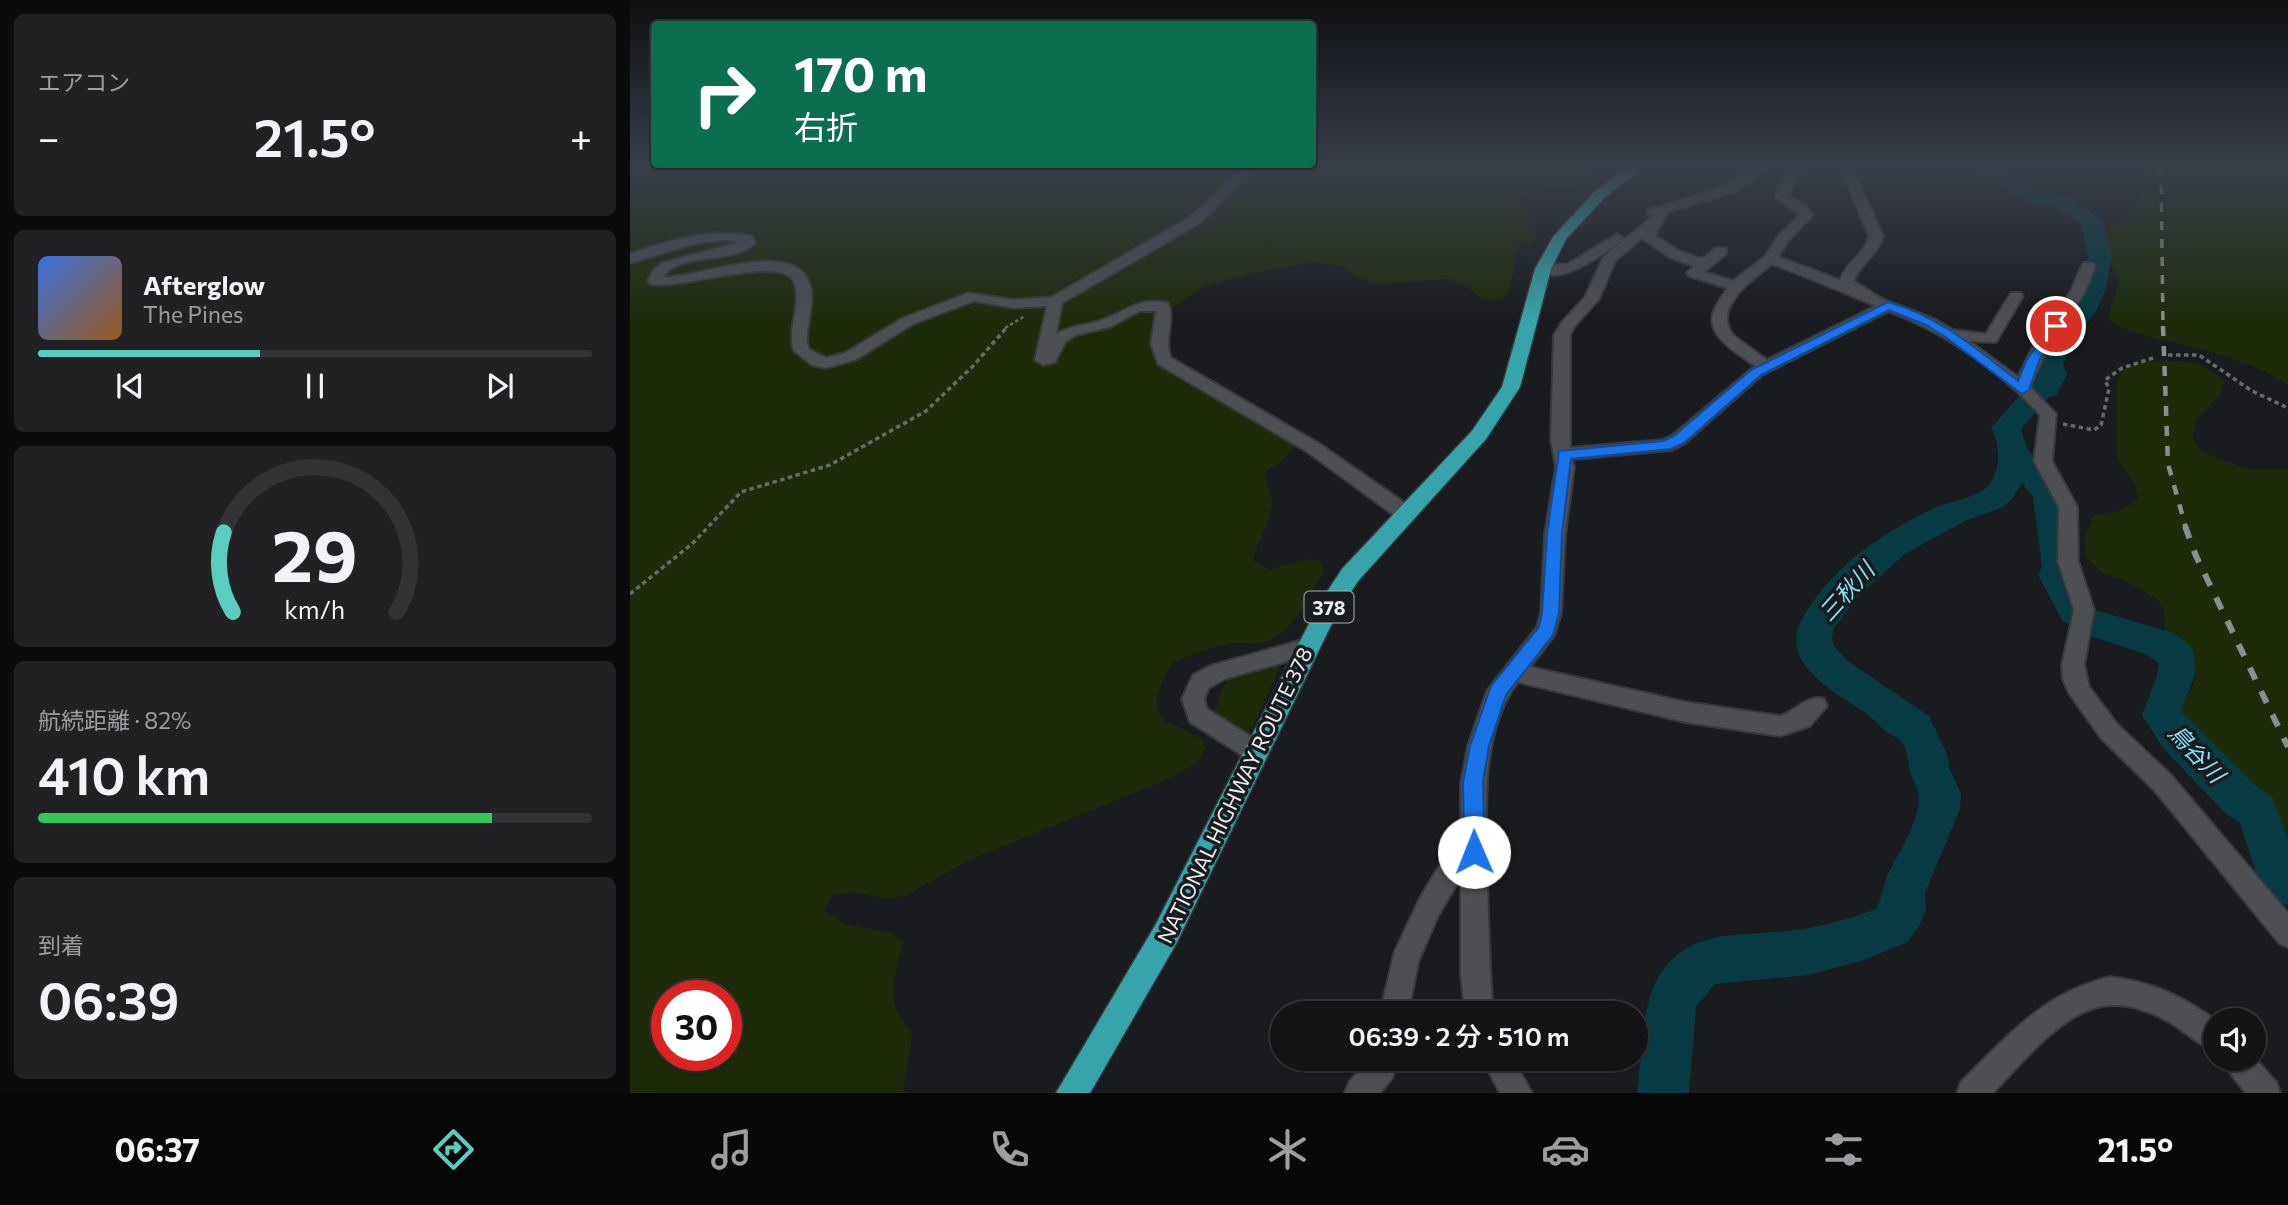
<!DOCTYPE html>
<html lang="ja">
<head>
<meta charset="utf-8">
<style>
	:root { --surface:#141416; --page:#212123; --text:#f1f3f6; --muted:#9d9ea1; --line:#333335; --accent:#59cebe }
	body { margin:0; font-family:Commissioner,"Noto Sans JP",sans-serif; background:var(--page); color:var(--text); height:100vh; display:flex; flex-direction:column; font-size:26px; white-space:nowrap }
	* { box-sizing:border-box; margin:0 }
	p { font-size:23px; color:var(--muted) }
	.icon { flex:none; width:38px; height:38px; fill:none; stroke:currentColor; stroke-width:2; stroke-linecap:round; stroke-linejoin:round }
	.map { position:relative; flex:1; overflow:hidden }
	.drawer { display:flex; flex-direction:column; gap:14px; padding:14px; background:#0b0b0c; width:630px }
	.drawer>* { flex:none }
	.guide { position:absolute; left:21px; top:21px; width:665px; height:147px; border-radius:7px; box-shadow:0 2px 5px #0004,0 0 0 2px var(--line); background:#0b6e4f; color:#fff; overflow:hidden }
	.tools { position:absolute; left:1573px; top:1008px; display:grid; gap:14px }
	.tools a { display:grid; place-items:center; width:63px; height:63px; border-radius:50%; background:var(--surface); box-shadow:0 2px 5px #0004,0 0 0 2px var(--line); font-size:35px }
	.speed { position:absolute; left:21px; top:980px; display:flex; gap:14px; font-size:35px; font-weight:700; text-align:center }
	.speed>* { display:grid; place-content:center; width:91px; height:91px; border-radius:50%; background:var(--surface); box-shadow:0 2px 5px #0004,0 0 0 2px var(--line); line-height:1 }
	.speed .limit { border:10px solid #d22; background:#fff; color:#111 }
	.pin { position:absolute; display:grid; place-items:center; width:60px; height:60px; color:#fff; margin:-30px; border:4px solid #fff; border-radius:50%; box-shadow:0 2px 7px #0007 }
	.me { position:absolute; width:77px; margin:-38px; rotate:359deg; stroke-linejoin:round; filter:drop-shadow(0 0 5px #0008) }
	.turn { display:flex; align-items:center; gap:24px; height:147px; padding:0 28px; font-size:32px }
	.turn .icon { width:91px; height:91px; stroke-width:2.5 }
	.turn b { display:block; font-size:49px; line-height:60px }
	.big { font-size:52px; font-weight:600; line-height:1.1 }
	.drawer .tile { flex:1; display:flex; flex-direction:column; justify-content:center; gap:10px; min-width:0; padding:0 24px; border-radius:10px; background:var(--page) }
	.drawer .dial { align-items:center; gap:0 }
	.dial svg { height:182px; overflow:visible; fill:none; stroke:var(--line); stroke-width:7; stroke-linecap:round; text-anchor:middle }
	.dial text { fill:var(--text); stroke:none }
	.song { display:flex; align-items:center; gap:21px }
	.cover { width:84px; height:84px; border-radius:10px; background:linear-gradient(135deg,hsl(220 70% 55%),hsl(30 70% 35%)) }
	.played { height:7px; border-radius:4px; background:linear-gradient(90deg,var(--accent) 40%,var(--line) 40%) }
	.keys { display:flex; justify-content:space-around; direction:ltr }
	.heat { display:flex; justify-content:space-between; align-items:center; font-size:38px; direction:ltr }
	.charge { height:10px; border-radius:5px; background:linear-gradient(90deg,#34c759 82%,var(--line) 0) }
	.trip { position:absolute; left:640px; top:1001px; width:378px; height:70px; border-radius:35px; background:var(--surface); box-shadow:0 2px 5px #0004,0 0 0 2px var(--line); font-weight:600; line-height:70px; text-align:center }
	.dock { display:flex; height:112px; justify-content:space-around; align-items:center; background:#080809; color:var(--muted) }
	.dock .icon { width:49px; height:49px }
	.dock .on { color:var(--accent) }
	.dock b { font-size:32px; color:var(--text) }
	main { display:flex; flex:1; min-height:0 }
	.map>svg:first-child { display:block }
	.green { fill:#1e2b0a; fill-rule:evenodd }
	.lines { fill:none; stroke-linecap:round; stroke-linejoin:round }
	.river { fill:#083a43; fill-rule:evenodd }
	.minor-casing { stroke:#38393b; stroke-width:4 }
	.trunk-casing { stroke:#38393b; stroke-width:3 }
	.path-far1 { stroke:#696a6c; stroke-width:2.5; stroke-dasharray:3.5 2.5; stroke-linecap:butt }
	.path { stroke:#696a6c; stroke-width:3.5; stroke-dasharray:4.5 3.5; stroke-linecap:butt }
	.minor { fill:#4e4f53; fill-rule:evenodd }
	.trunk { fill:#36a4aa; fill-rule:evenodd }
	.rail-far2 { stroke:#8c8d8f; stroke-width:3.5; stroke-dasharray:9 9; stroke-linecap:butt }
	.rail-far1 { stroke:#8c8d8f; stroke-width:4.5; stroke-dasharray:10 10; stroke-linecap:butt }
	.rail { stroke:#8c8d8f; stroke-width:6; stroke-dasharray:13 13; stroke-linecap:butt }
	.route { fill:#1a73e8; stroke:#114b97; stroke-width:2 }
	.labels { text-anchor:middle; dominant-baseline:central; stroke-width:7; stroke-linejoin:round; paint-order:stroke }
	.shield { fill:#1a1b1e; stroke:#aeafb1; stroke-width:2 }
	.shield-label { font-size:19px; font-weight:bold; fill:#edeef0 }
	.street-label { font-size:21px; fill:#edeef0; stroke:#1a1b1e }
	.water-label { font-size:23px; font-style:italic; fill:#87e4f9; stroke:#1a1b1e }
</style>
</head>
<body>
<main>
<section class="drawer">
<div class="tile"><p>エアコン</p>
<div class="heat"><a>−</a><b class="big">21.5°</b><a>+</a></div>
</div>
<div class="tile">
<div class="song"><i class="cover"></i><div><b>Afterglow</b><p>The Pines</p></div></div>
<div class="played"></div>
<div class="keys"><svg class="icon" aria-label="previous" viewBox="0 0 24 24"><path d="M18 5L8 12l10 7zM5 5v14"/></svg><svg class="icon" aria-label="pause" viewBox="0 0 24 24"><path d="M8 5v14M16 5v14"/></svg><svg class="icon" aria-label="next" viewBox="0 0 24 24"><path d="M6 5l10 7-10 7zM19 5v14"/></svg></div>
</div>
<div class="tile dial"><svg viewBox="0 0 100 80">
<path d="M14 69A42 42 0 1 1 86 69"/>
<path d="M14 69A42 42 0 0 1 10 34" stroke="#59cebe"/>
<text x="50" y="56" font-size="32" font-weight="700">29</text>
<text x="50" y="72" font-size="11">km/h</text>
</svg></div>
<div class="tile"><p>航続距離 · 82%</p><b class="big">410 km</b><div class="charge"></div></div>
<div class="tile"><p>到着</p><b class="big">06:39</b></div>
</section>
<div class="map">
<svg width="1658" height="1093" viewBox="0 0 1658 1093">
	<rect width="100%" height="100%" fill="#1a1b1e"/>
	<g class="green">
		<path d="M0,167H967L959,172V182C933,191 912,183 890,198L889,205L900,208L904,214L895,222L896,227L907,233L905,240L888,246L882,254L886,263L878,291L874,298L862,301L850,298L839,287L819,279L744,284L727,277L714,266L682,262L619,274L571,288L527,319L522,329L523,349L660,434L664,447L648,464L635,471C634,482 642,493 642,503C641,524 626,541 623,561L640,570L675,559L690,561L694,572C681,591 669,620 650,634C633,647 621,642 604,643C583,645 561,655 542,663C534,679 516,706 535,721C539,724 563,733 571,738L575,747C569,766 550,773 533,781L341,859L275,896L255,898L220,892L203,895L194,910L216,925L260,932L273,942C265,975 253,1006 282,1031C282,1052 274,1070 274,1091L277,1093H0ZM37,996H96V1055H37Z"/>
		<path d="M1513,167H1658V385C1629,366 1590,353 1556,345C1528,338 1503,336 1478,319L1489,279C1479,264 1472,243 1479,225L1498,217C1504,195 1515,194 1513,167Z"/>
		<path d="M1513,361C1540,361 1576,357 1594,382L1590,395L1566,420L1562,438L1572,452L1619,470H1658V857L1643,811L1616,792L1574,750L1551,723L1548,708C1578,671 1567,660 1535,631V612L1527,599L1494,580L1472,573L1456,557L1455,536L1464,515L1490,511L1508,499L1505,484L1488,460V380L1495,368Z"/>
		<path d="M640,665L647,666L648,671L623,727L615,733C605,732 588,722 584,712L598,677Z"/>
	</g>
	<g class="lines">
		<path class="river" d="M1341,167H1367L1407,190L1442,198L1473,221L1482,256L1475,291L1465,313L1442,342L1433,365L1437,374L1427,395L1418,398L1391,429L1398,450L1434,494L1446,567L1442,575L1462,609L1543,633L1559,644L1564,655L1566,672L1551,711L1626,786L1642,797L1658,840V904L1651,907L1635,901L1610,823L1596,814L1533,748L1512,715L1526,679L1529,663L1517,655L1451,633L1447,626L1433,622L1408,575L1412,567L1403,497L1392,483L1382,499L1373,507L1335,521L1275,554L1231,593L1204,628L1202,639L1205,647L1218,661L1299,716L1317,754L1320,770L1331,793L1330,809L1295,893L1296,910L1289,926L1278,942L1234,960L1178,975L1085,984L1066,1007L1059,1093H1007C1011,1064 1011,1025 1020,997C1045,919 1117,940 1179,928C1201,924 1225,917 1246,909C1252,900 1253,882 1260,870C1270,851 1284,829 1288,807C1291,793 1285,785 1280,772C1277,762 1278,750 1271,741C1269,738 1262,736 1258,733C1250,727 1243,718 1234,712C1207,693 1149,664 1171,621C1200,567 1253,532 1307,507C1322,501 1344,498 1356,488C1371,474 1371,444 1361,428L1398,386L1405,383L1409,374L1405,365L1416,340L1441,310L1451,291L1458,256L1451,224L1426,208L1392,200Z"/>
		<defs>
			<g id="minor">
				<path d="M615,167H628L570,223L432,303L426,334C440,325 454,326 469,321C495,313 507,296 538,303C546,321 533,339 541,358L688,443L782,508L784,513L782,518H768L676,451L528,364L521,344L526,311H510L480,327L446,335L436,341L425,362L413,365L405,360L417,306L384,308L344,301L283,324L227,359L196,368L182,365L164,351C156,328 173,305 164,282C153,253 48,291 20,284L18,281L24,269L32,263L110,242C72,235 36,254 0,263V254C38,241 81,227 122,236L125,243C102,266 52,250 33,277C69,279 170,234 181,289C184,307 176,325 177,343L179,349L196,358L215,353L273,318L338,293L384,300L422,297L560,217Z"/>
				<path d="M1126,167H1140L1105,192L1037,212L1025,236L1049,251L1072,259L1086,248H1096V254L1074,272L1103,281L1135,256L1148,236L1170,215L1145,197L1160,167H1172L1158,196L1176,205L1183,215L1158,241L1148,257L1210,280C1216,262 1235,254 1239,236L1210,167H1222L1253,236C1249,255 1229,263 1224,281L1250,298L1304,319L1323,330L1356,334L1381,293H1391L1393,296L1366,342L1339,341L1388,377L1402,348L1441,291L1453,263H1463L1465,266C1452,311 1414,342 1401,388L1426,414L1422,461L1447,507L1448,561L1464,610L1454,665L1459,687L1487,724L1541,775L1658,913V947L1649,943L1525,791L1471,738L1439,693L1433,679L1432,665L1444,610L1428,561L1429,507L1404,461L1410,415C1370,370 1314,332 1258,311L1132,375L1055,443L1042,450L942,459L944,467L935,534L931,613L924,636L900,667L1055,702L1150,716C1166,711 1178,694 1194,699L1197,706L1180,726L1150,736L1055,722L888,682C849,732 856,814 857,874C858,921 859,967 863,1013H835L831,973V877L808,916L788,962L778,1013H750L765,951L790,898L831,830V783L838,746L857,691L907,627L911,613L915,534L926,467L921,439L924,335L932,322L955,297L974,256L1022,217L1017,213L1018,210L1097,186ZM1012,238L1039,257L1064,266L1057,273L1059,276L1097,288C1093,296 1086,304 1083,313C1076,337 1109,354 1125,366L1043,435L1033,440L940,448V335L944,327L969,299L985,261ZM1142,264C1178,277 1212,292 1246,306L1137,360L1103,335C1082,307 1123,279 1142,264Z"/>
				<path d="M987,234L994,238L992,241C972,254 929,289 906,269L913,265L938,264Z"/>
				<polygon points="676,639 683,642 687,648 683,654 594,679 579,688 574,699 577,709 634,745 638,752 634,759 626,762 618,759 560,722 552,699 563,675 580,666"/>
				<path d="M1480,977C1523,982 1551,996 1586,1020V1052C1566,1044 1551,1027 1532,1018C1516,1010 1498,1004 1480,1005C1436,1007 1392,1063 1363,1093H1327L1331,1082C1379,1035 1413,993 1480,977Z"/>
				<polygon points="1624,1057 1646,1082 1650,1093 1616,1093 1597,1069 1592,1059"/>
				<polygon points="740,1059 768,1059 762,1078 750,1093 715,1093 719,1082"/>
				<polygon points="852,1059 883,1059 902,1093 870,1093"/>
			</g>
			<polygon id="trunk" points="998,167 1013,167 974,198 936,239 921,269 890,387 856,439 728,581 706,615 546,944 460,1093 426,1093 526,924 689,604 712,569 842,431 872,387 905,269 923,237 964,192"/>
		</defs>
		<use href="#minor" class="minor-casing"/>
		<use href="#trunk" class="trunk-casing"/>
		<polyline class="path-far1" points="375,328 395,316"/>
		<g class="path">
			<polyline points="1538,355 1569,355 1622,391 1658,408"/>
			<polyline points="1433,424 1464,430 1471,425 1479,389 1475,380 1492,368 1526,357"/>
			<polyline points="0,594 63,543 111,492 200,465 296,411 343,366 378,326"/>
		</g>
		<use href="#minor" class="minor"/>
		<use href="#trunk" class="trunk"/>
		<polyline class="rail-far2" points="1531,167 1533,328"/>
		<polyline class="rail-far1" points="1533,326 1538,464 1556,528"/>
		<polyline class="rail" points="1555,526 1566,556 1658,747"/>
	</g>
	<linearGradient id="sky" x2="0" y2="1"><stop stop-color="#0e0f10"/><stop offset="0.52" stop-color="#383f4c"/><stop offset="1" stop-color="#383f4c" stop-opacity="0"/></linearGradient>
	<rect width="1658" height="320" fill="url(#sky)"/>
	<path class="route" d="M1258,302C1309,316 1347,349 1388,381L1396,361L1422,324H1431L1433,326L1409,361L1399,390L1392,394L1314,336L1296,325L1259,310L1131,375L1054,443L1041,449L941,459L932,534L929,613L923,635L876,695L859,746L853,782L855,852L852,859L844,862L837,859L834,852L833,782L840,746L861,686L909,627L912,613L917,534L929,451L1033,441L1044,436L1121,370Z"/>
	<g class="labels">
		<rect class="shield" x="674.5" y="591.5" width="49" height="31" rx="5"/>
		<g class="shield-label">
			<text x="699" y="607">378</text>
		</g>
		<g class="street-label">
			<text transform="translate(604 795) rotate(-64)">NATIONAL HIGHWAY ROUTE 378</text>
		</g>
		<g class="water-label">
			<text transform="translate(1216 591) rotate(-48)">三秋川</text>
			<text transform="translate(1567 753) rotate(47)">鳥谷川</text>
		</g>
	</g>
</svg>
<div class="tools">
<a><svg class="icon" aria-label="sound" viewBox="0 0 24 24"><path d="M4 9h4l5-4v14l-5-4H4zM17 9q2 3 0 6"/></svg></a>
</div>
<div class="speed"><div class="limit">30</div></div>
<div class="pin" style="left:1426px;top:326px;background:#d93025"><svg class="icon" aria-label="arrive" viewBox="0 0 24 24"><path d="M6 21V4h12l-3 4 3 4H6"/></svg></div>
<svg class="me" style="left:844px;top:852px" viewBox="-20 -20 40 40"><circle r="19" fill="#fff"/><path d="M0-13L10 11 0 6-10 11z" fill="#1a73e8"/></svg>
<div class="trip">06:39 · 2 分 · 510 m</div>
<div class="guide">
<div class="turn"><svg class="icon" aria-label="right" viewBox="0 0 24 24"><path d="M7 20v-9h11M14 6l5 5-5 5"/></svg><div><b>170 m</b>右折</div></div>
</div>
</div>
</main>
<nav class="dock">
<b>06:37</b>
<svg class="icon on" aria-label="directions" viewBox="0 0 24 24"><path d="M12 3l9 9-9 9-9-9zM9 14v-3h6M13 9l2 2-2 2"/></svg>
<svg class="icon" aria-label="music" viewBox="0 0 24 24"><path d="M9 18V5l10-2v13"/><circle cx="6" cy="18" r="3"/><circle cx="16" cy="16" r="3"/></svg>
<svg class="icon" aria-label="phone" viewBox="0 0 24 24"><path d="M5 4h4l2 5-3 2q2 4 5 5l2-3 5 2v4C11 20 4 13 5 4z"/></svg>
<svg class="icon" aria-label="climate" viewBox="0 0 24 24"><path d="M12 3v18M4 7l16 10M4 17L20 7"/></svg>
<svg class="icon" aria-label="car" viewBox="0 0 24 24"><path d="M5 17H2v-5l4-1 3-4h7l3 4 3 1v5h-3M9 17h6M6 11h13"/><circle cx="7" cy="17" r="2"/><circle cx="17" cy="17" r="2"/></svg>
<svg class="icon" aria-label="filters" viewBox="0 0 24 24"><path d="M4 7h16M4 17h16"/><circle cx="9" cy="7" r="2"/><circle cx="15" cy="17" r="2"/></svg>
<b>21.5°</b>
</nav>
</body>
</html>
